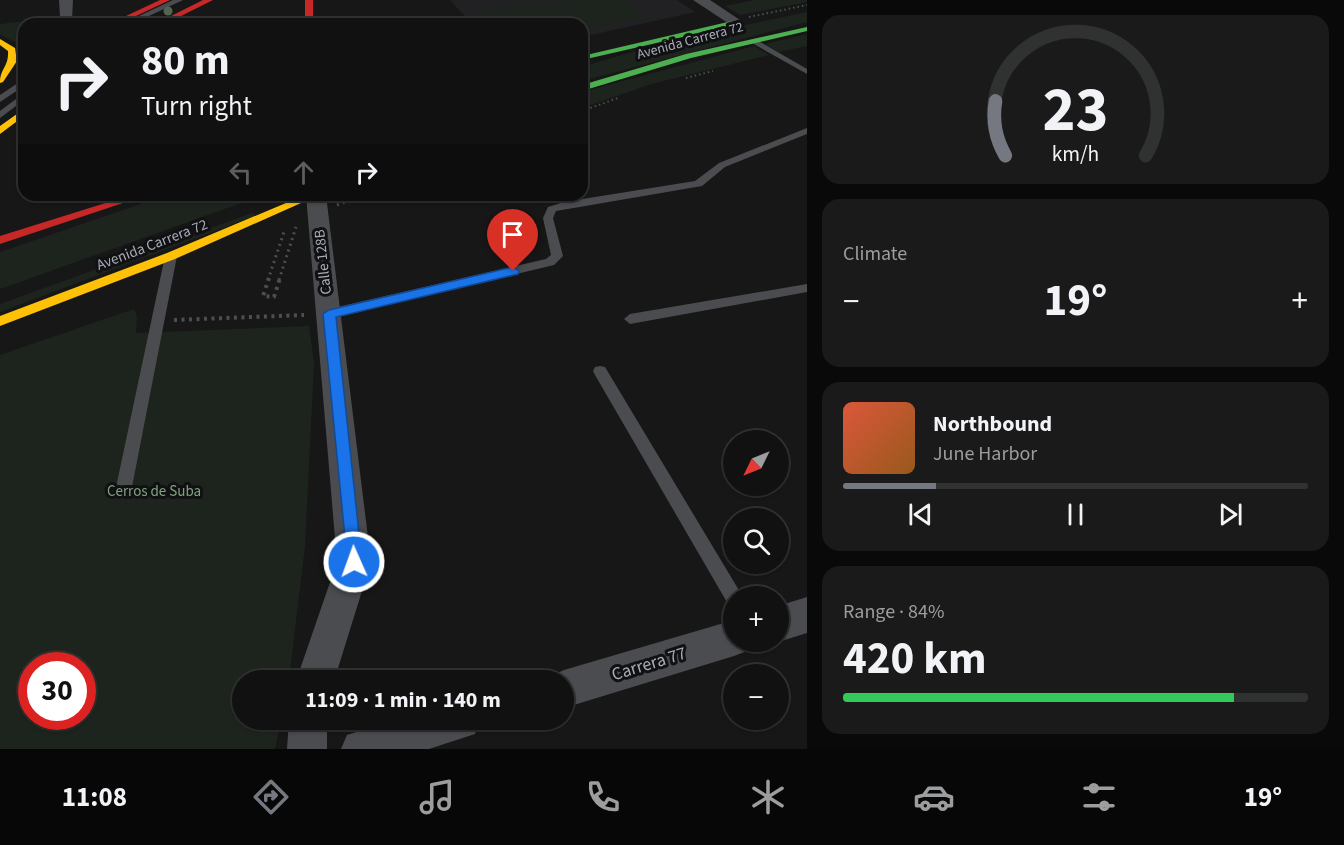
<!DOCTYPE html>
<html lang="en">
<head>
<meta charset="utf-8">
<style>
	:root { --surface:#111; --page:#1a1a1a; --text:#f1f3f6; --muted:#9c9d9f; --line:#303131; --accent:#757880 }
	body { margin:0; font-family:"Source Sans 3",sans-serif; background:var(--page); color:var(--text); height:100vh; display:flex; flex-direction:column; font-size:22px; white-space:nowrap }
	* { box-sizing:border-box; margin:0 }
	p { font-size:20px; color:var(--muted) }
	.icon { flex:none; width:33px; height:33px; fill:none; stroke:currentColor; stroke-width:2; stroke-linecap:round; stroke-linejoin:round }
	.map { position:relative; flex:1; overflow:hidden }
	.side { display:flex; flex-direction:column; gap:15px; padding:15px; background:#090909; width:537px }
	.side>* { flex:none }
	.banner { position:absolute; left:18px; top:18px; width:570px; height:183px; border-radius:18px; box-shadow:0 2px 4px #0004,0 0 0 2px var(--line); background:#111; color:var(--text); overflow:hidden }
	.needle { width:39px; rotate:227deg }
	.buttons { position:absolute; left:723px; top:430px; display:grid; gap:12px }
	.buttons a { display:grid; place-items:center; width:66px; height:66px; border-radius:50%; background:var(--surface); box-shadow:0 2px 4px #0004,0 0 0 2px var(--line); font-size:30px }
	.speed { position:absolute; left:18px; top:652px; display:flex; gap:12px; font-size:30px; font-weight:700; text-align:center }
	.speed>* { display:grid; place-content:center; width:78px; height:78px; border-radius:50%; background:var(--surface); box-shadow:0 2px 4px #0004,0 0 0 2px var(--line); line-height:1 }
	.speed .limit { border:9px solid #d22; background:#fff; color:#111 }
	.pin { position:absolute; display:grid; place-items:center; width:51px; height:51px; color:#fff; margin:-62px -26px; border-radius:50% 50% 50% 0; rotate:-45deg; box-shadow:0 0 6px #0007 }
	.pin .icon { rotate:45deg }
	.me { position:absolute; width:66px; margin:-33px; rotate:358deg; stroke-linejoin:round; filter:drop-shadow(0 0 4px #0008) }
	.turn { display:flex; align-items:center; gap:21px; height:126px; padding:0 24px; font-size:27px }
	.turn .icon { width:78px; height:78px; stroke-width:2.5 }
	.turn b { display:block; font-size:42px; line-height:51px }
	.lanes { display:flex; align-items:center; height:57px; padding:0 24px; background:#0003; justify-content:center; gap:30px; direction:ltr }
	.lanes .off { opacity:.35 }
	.big { font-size:45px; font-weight:700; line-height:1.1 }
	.side .widget { flex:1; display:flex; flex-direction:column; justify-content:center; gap:9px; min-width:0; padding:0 21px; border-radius:18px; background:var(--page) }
	.side .dial { align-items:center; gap:0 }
	.dial svg { height:156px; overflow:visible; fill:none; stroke:var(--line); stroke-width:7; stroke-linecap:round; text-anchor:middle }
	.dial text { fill:var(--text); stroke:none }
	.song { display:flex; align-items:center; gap:18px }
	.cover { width:72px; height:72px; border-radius:9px; background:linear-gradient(135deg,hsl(10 70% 55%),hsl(30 70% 35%)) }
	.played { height:6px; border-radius:3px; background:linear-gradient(90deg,var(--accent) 20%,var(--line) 20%) }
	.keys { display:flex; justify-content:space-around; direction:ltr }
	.heat { display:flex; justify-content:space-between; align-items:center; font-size:33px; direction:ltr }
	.charge { height:9px; border-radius:4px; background:linear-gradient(90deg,#34c759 84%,var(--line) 0) }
	.trip { position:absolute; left:232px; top:670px; width:342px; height:60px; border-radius:30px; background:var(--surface); box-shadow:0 2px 4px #0004,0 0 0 2px var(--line); font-weight:700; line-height:60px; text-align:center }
	.dock { display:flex; height:96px; justify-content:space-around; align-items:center; background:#070707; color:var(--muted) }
	.dock .icon { width:42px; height:42px }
	.dock .current { color:var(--accent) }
	.dock b { font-size:27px; color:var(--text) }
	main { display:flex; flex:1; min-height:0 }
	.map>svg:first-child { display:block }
	.built { fill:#212123 }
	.green { fill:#1d241e; fill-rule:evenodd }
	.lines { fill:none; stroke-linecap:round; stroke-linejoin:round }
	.path-far2 { stroke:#4d4e52; stroke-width:2; stroke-dasharray:1.5 3; stroke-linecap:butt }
	.path-far1 { stroke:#4d4e52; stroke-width:3; stroke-dasharray:2 4; stroke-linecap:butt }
	.path { stroke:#4d4e52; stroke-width:4; stroke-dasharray:3 4.5; stroke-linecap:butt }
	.lane { fill:#4b4c50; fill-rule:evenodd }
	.street { fill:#4b4c50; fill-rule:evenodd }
	.fast { fill:#4caf50; fill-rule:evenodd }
	.slow { fill:#ffc107; fill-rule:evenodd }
	.jam { fill:#c62828; fill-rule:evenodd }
	.tree { fill:#506451 }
	.route { fill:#1a73e8; stroke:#114b97; stroke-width:1.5 }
	.labels { text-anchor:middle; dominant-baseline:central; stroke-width:6; stroke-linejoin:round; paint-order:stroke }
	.far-street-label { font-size:14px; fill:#a8adb8; stroke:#111113 }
	.street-label { font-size:15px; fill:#a8adb8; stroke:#111113 }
	.park-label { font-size:15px; fill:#7fa381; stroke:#111113 }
	.near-street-label { font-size:18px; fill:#a8adb8; stroke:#111113 }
</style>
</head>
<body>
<main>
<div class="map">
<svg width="807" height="749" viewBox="0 0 807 749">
	<rect width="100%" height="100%" fill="#171717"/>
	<polygon class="built" points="450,0 677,0 695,12 582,37 582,24 472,24"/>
	<g class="green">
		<polygon points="574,0 629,0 651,19 582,27 582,24 577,24 555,2"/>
		<polygon points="755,0 807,0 807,2 740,15 725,6"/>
		<polygon points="552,2 574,24 493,24 482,10"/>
		<path d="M807,12V22L582,81V67C656,43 731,28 807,12Z"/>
		<polygon points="76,16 76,24 24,24 24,55 19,44 0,35 0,24"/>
		<polygon points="807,34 807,46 778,52 765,44"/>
		<polygon points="754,46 769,55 651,84 582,108 582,92"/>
		<polygon points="167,195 264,195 0,289 0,252"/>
		<polygon points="252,213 255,216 0,312 0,304"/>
		<path d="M134,309L137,317L136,333L309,326L314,363L305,546L290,671L288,681H243V720H281L275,749H0V355ZM32,666H82V717H32Z"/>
	</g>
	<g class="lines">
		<g class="path-far2">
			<polyline points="749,17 807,5"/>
			<polyline points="686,78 713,71"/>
			<polyline points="582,111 618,98"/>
		</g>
		<g class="path-far1">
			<polyline points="337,205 364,195"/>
			<polyline points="268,280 285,229"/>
			<polyline points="279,280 296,227"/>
		</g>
		<g class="path">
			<polyline points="269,278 263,296 274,297 280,278"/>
			<polyline points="174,320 304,315"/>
		</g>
		<g class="lane">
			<polygon points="173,0 183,0 132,24 122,24"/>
			<polygon points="755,39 807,69 807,74 752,43 751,41"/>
			<polygon points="24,79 24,86 0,102 0,95"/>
			<polygon points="24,93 24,100 0,118 0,111"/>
			<polygon points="807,128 807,134 725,167 702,186 556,211 553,218 563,256 554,265 329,319 323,314 329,309 546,259 551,255 543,218 548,207 564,202 695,181 719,163"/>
			<polygon points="171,252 177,256 131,492 128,497 123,499 118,497 115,492 165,256"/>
			<polygon points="807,284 807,292 630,324 624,319 630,314"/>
			<polygon points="600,366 605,367 740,592 742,597 734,597 734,606 728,604 595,375 593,371 595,367"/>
		</g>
		<g class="street">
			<polygon points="59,0 73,0 72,20 67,21 60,17"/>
			<polygon points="693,0 710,0 743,22 741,25 731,25"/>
			<polygon points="306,195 326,195 371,562 334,681 296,681 337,562"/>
			<polygon points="807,597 807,633 778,642 778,606"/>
			<polygon points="734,620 734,642 750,642 747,651 734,656 564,708 564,681 548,681 551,676 564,670"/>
			<polygon points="289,720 327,720 327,749 287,749"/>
			<polygon points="393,720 480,720 475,734 429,749 341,749 347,735"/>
		</g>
		<g class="fast">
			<polygon points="732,21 736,23 735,25 582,60 582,56"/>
			<polygon points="807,27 807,31 691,58 582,91 582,85 686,54"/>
		</g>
		<g class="slow">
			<path d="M0,39L15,48L17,61L3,82L0,83C0,68 9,67 8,51L0,45Z"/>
			<polygon points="24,109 24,116 0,134 0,126"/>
			<polygon points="305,195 319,195 175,259 0,326 0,316 167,253"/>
		</g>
		<g class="jam">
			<polygon points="160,0 170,0 119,24 109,24"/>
			<polygon points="203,0 213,0 165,24 155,24"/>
			<rect x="305" y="0" width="8" height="24"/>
			<polygon points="131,195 147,195 0,244 0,236"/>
		</g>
	</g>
	<circle class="tree" cx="168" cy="11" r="4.5"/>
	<polygon class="route" points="513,267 519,271 518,274 336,317 362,562 360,568 354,571 348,568 323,314 329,310"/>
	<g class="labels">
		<g class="far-street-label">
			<text transform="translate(690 41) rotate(-15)">Avenida Carrera 72</text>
		</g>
		<g class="street-label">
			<text transform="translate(152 245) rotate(-21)">Avenida Carrera 72</text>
			<text transform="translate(323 262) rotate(-96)">Calle 128B</text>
		</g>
		<g class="park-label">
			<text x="154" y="491">Cerros de Suba</text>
		</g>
		<g class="near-street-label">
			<text transform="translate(649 664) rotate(-17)">Carrera 77</text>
		</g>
	</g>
</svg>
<div class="buttons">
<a><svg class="needle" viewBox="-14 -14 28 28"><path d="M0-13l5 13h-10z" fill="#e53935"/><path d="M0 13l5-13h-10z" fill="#9c9d9f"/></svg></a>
<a><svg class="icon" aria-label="search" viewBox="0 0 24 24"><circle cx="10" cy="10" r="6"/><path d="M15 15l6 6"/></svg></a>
<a>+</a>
<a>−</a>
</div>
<div class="speed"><div class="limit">30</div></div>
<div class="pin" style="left:513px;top:271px;background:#d93025"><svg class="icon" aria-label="arrive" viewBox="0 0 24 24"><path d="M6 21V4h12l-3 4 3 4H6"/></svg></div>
<svg class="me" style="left:354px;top:562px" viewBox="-20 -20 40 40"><circle r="17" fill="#1a73e8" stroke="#fff" stroke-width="3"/><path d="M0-11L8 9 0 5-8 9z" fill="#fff"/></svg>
<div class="trip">11:09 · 1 min · 140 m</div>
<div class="banner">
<div class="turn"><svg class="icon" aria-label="right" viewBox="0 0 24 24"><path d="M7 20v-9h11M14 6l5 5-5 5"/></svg><div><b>80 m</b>Turn right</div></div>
<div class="lanes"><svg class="icon off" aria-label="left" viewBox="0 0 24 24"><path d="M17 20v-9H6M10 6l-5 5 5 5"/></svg><svg class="icon off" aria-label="ahead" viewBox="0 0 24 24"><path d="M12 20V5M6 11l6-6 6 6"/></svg><svg class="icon" aria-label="right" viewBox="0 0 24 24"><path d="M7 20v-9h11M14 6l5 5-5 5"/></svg></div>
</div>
</div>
<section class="side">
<div class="widget dial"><svg viewBox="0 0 100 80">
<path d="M14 69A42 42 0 1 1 86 69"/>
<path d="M14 69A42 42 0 0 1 9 41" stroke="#757880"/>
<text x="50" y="56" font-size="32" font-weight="700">23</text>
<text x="50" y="72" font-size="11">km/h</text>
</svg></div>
<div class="widget"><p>Climate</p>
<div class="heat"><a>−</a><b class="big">19°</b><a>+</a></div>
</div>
<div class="widget">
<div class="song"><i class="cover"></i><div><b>Northbound</b><p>June Harbor</p></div></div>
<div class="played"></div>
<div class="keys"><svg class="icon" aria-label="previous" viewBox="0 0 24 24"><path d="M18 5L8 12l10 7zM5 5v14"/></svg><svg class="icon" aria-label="pause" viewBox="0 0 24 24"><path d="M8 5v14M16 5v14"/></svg><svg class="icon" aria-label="next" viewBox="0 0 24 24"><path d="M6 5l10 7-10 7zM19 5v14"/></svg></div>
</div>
<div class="widget"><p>Range · 84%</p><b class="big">420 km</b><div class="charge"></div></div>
</section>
</main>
<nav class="dock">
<b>11:08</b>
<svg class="icon current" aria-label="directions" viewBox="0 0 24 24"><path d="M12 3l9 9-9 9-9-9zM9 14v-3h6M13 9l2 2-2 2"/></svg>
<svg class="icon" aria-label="music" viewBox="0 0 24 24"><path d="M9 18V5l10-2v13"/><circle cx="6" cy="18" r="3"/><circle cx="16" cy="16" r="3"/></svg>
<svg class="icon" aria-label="phone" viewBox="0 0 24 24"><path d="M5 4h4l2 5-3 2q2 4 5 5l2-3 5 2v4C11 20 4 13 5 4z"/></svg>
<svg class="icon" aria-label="climate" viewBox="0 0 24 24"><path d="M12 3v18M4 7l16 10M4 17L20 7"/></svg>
<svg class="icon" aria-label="car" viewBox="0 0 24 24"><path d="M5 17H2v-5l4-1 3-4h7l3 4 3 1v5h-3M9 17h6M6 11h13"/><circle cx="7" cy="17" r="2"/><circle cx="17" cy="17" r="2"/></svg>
<svg class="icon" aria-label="filters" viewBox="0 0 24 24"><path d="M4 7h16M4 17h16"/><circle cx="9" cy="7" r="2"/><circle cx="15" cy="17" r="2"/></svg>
<b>19°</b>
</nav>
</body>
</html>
